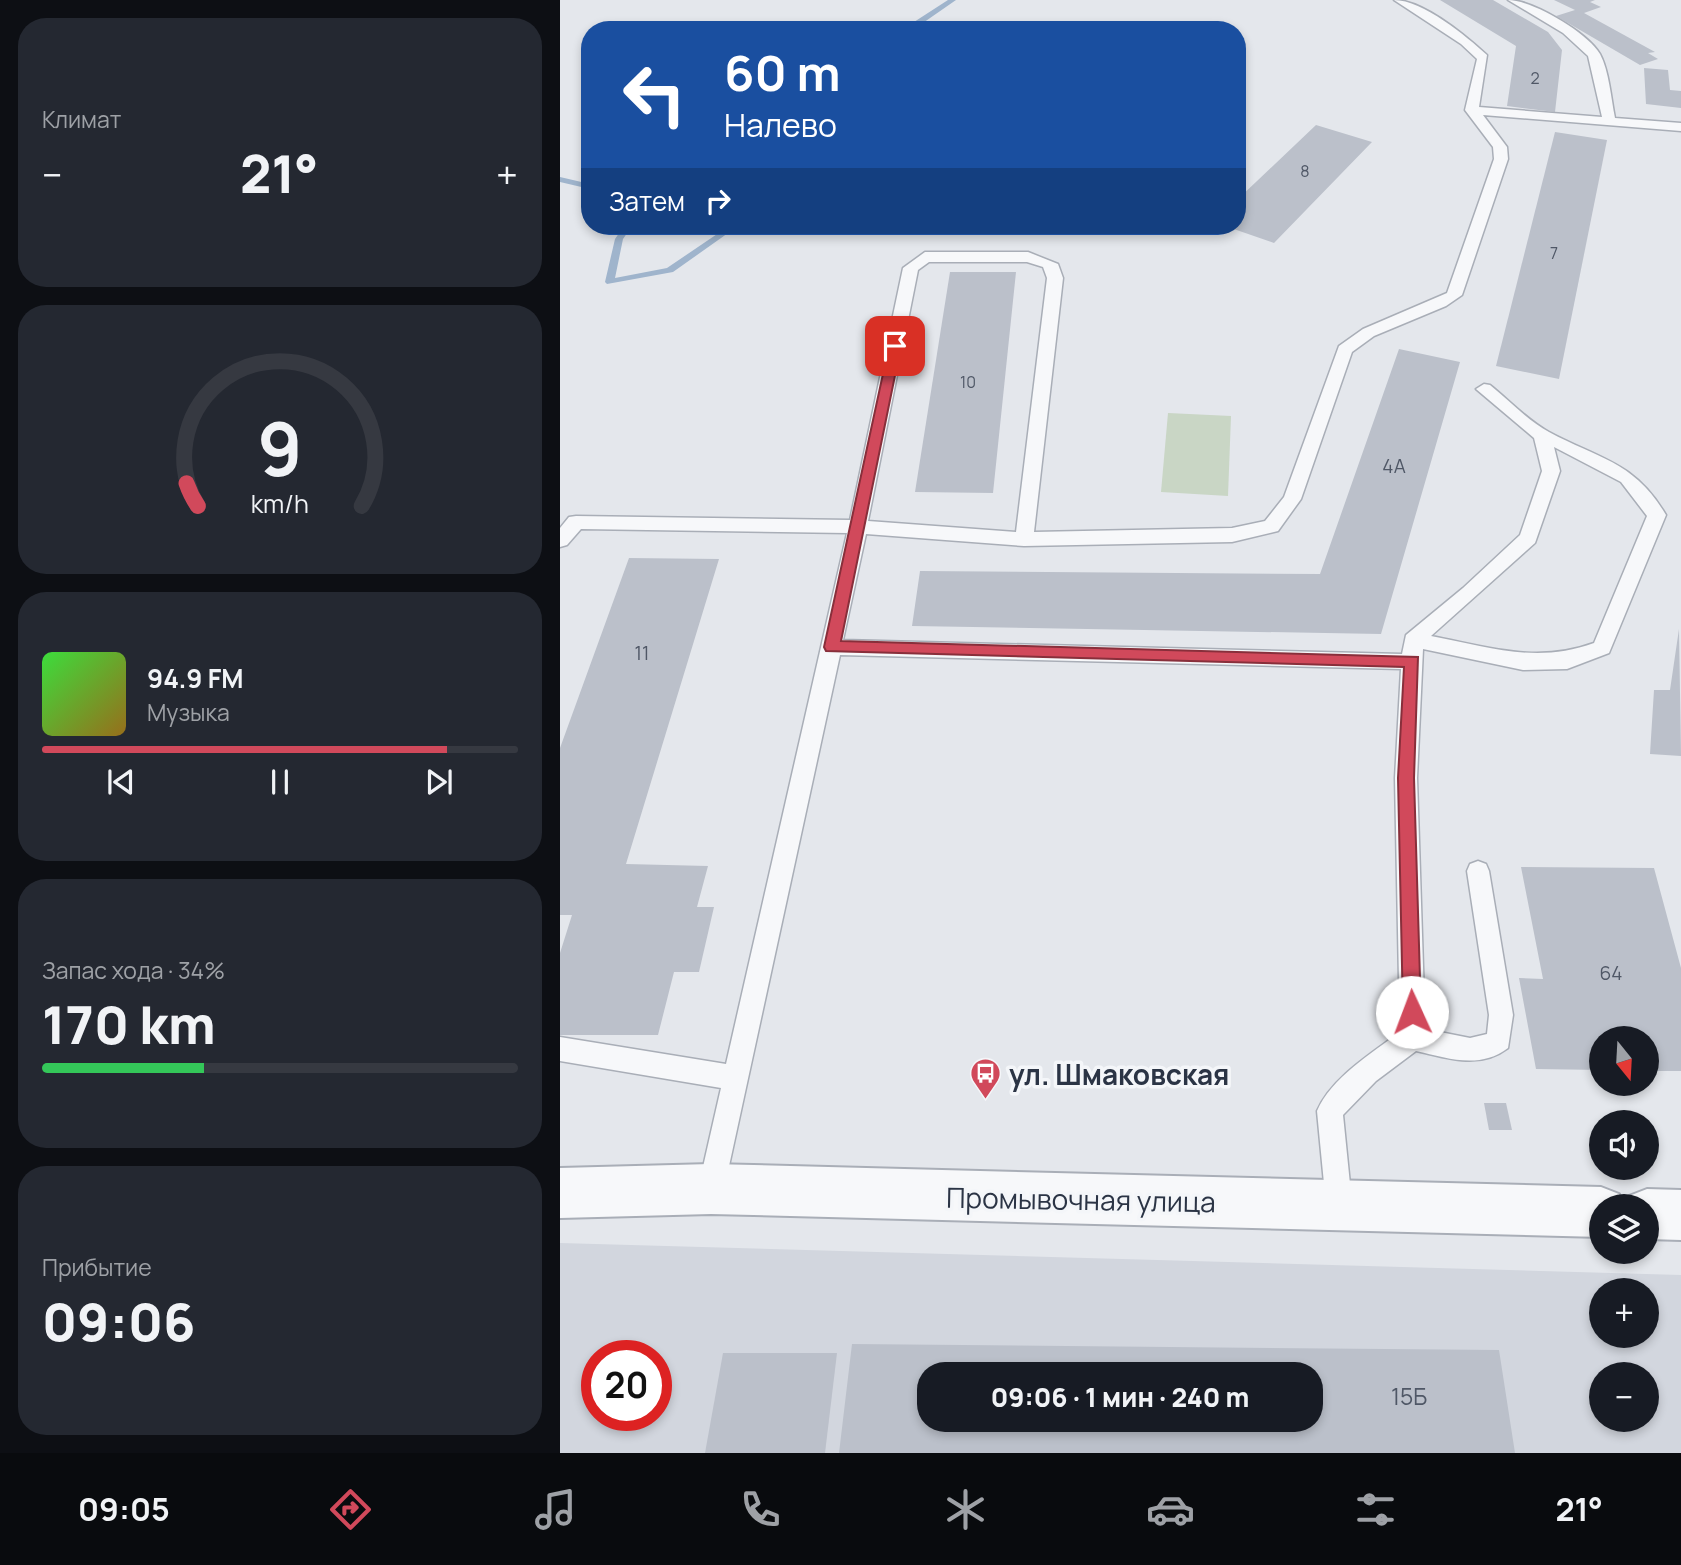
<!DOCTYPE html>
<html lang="ru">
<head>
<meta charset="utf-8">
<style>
	:root { --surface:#171b24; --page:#242831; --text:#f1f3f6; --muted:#9ea1a6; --line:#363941; --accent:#d1495b }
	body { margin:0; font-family:Manrope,sans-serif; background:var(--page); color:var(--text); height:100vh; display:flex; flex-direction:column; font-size:26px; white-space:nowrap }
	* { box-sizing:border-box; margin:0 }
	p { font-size:23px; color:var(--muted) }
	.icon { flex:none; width:38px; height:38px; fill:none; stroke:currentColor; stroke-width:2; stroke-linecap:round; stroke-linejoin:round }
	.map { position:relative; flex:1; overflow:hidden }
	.panel { display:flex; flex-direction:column; gap:18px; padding:18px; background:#0d0f14; width:560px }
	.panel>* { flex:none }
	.top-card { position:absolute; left:21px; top:21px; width:665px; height:214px; border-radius:28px; box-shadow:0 4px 10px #0003; background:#1a4fa0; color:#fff; overflow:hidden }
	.needle { width:46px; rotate:162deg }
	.buttons { position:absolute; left:1029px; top:1026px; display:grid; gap:14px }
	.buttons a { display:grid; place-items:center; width:70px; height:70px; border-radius:50%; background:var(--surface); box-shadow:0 4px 10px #0003; font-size:35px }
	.speed { position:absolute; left:21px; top:1340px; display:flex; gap:14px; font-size:35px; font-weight:700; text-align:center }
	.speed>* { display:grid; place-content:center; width:91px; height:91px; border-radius:50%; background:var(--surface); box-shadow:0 4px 10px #0003; line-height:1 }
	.speed .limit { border:10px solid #d22; background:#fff; color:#111 }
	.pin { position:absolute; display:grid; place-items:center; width:60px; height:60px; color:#fff; margin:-30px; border-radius:14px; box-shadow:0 4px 10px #0006 }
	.me { position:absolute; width:77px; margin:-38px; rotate:358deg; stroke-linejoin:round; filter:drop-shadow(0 0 5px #0008) }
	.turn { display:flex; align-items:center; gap:24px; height:147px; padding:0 28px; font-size:32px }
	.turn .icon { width:91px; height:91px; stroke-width:2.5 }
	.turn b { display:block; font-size:49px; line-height:60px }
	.then { display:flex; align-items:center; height:66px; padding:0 28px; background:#0003; gap:14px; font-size:26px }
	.big { font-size:52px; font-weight:800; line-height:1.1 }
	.panel .widget { flex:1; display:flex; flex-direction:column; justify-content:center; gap:10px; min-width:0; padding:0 24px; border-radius:28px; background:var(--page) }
	.panel .dial { align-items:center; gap:0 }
	.dial svg { height:182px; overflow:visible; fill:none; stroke:var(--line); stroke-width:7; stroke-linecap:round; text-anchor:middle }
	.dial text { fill:var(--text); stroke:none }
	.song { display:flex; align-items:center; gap:21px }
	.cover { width:84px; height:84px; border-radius:10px; background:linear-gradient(135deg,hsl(120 70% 55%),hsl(40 70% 35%)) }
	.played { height:7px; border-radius:4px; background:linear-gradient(90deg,var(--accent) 85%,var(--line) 85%) }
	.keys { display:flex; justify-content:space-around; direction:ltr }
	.heat { display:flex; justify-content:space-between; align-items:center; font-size:38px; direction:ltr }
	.charge { height:10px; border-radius:5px; background:linear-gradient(90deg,#34c759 34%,var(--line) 0) }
	.trip { position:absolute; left:357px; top:1362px; width:406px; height:70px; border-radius:28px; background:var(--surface); box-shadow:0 4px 10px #0003; font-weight:800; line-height:70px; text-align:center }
	.tab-bar { display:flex; height:112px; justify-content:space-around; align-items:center; background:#090b0e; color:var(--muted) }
	.tab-bar .icon { width:49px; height:49px }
	.tab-bar .on { color:var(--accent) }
	.tab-bar b { font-size:32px; color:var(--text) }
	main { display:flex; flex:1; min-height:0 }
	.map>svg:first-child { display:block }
	.built { fill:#d2d6de; fill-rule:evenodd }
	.green { fill:#c9d6c5 }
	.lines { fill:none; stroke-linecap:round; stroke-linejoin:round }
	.stream { fill:#9fb4cc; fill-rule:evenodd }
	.building { fill:#bbc0ca; fill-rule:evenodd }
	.lane-casing { stroke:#a9aeb7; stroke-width:3 }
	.street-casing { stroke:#a9aeb7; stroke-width:4 }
	.lane { fill:#f7f8fa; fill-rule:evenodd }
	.street { fill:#f7f8fa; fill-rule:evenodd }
	.route { fill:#d1495b; stroke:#882f3b; stroke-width:2 }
	.labels { text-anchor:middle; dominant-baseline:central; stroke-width:7; stroke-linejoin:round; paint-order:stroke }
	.far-number-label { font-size:16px; fill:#4f5766 }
	.number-label { font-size:19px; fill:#4f5766 }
	.near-number-label { font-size:23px; fill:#4f5766 }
	.near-poi-label { font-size:28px; font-weight:bold; fill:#2b3445; stroke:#f4f6f9; text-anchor:start }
	.near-street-label { font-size:28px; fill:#2b3445; stroke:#f4f6f9 }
</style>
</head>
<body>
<main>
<section class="panel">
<div class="widget"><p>Климат</p>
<div class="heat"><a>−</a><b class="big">21°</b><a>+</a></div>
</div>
<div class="widget dial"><svg viewBox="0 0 100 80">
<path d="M14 69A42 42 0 1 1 86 69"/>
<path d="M14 69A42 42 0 0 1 9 59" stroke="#d1495b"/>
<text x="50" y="56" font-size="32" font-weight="700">9</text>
<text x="50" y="72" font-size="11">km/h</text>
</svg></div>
<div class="widget">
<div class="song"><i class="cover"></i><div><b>94.9 FM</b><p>Музыка</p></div></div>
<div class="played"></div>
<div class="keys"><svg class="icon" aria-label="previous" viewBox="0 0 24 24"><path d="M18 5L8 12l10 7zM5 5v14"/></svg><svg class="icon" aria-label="pause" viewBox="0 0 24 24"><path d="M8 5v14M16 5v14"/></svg><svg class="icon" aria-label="next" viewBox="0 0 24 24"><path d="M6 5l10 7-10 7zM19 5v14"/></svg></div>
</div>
<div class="widget"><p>Запас хода · 34%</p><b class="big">170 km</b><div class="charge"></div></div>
<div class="widget"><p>Прибытие</p><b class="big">09:06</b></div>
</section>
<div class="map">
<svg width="1121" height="1453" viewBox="0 0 1121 1453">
	<rect width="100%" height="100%" fill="#e4e7ec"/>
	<path class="built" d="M0,1243L1121,1275V1453H0ZM1041,1290H1087V1335H1041ZM37,1356H96V1416H37ZM369,1374H751V1419H369ZM1041,1374H1087V1419H1041Z"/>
	<polygon class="green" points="608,413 671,416 668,496 601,492"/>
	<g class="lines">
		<g class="stream">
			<polygon points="388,0 396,0 360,25 359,30 351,30 354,22"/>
			<polygon points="0,177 30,184 30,189 0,182"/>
			<polygon points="64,226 72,226 63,239 55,278 107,268 169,226 178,226 113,272 47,284 45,282 55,239"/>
		</g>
	</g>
	<g class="building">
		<polygon points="880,0 933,0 988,32 1002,50 995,112 947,106 956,46"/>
		<polygon points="994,0 1035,0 1030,2 1041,7 1024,13 1095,52 1088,53 1098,59 1080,65 996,16 1015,10"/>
		<polygon points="1084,68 1108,70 1110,90 1121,91 1121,108 1086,104"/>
		<polygon points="756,125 812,142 714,243 665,226 677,226 677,200"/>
		<polygon points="995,132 1047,140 999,379 936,366"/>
		<polygon points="390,272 456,272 433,493 355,492"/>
		<polygon points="839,349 900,362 821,634 352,626 360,571 760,574"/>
		<polygon points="69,558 159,559 66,864 148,866 137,907 154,907 139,972 114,972 98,1035 0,1035 0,953 12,915 0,915 0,748"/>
		<polygon points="1119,629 1121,756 1090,754 1094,690 1110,690"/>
		<polygon points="961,867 1094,868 1121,968 1121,1071 1087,1071 1087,1038 1041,1038 1041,1070 976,1069 959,978 983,979"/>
		<polygon points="924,1103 946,1103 952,1130 929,1130"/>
		<path d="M292,1344L939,1350L955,1453H279ZM369,1374H751V1419H369Z"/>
		<polygon points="163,1353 277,1353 265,1453 145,1453"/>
	</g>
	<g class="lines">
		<defs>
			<path id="lane" d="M834,0C863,0 906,36 927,55L919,107L1042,117L1028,56L1003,33L948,0C972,0 1027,32 1040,54C1049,71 1051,98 1055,118L1121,123V131L923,115L947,147L948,159L902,295L886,306L814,336L792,352L741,499L718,531L672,542L464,546L306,534L283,640L842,654L846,635L903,588L960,535L982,471L974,438L916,389L924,384L930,385C949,400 968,421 989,432C1039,459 1074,461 1106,515L1049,653L1007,669L963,670L863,649L857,778L865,1029L910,1038L927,1034L929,1015L907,871L910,864L918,861L926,864L929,871L953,1015L948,1048C919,1070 888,1058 856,1051L816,1081L783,1115L792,1204L789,1214L779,1217L769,1214L766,1204L757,1111C771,1078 812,1053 840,1032L835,778L841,669L280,655L164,1189L160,1198L151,1202L142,1198L138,1189L161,1088L0,1061V1037L166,1064L287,533L21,529L7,545L0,547V528L9,517L16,516L290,520L343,268L365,252H468L498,264L503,278L474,532L672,528L705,521L724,497L779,346L803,329L887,293L934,159L933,147L905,110L917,59L901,44ZM369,262H467L483,267L487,278L456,532L308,521L358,270ZM994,447L1061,482L1087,516L1034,643C977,664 929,647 871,636L975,543L1000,471Z"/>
			<g id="street">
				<polygon points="151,1164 1041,1187 1059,1194 1063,1206 1041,1206 1041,1237 151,1214 0,1218 0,1168"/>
				<polygon points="1087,1189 1121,1190 1121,1240 1087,1239 1087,1206 1066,1206 1069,1196"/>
			</g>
		</defs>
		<use href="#lane" class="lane-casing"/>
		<use href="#street" class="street-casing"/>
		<use href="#lane" class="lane"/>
		<use href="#street" class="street"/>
	</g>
	<polygon class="route" points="335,342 341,346 281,641 858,657 854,778 861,1012 858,1018 852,1021 845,1018 843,1012 838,778 844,667 266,651 264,647 329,346"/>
	<defs>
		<symbol id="bus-pin" viewBox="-11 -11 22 30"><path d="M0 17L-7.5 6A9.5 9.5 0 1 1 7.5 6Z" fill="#d1495b" stroke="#f4f6f9"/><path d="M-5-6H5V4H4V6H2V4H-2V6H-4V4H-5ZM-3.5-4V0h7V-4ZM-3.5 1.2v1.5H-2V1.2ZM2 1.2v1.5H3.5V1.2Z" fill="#fff"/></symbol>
	</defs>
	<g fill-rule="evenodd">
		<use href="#bus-pin" x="408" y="1056" width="35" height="47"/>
	</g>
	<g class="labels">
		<g class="far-number-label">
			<text x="975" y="78">2</text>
			<text x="745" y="171">8</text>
			<text x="994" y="253">7</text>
			<text x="408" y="382">10</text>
		</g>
		<g class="number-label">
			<text x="834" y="466">4А</text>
			<text x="82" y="653">11</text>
			<text x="1051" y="973">64</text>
		</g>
		<g class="near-number-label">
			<text x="849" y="1396">15Б</text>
		</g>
		<g class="near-poi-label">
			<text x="449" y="1074">ул. Шмаковская</text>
		</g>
		<g class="near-street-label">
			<text transform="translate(521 1199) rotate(1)">Промывочная улица</text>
		</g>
	</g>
</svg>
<div class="buttons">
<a><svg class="needle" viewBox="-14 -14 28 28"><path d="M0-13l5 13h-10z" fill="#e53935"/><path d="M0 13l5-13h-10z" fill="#9ea1a6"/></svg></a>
<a><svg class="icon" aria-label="sound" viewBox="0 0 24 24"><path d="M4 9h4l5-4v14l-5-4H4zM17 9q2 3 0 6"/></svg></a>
<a><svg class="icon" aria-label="layers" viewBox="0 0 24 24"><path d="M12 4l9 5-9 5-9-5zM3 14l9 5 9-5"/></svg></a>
<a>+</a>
<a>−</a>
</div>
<div class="speed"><div class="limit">20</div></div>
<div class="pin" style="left:335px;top:346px;background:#d93025"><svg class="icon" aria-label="arrive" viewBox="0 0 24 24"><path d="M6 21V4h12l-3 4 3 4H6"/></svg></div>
<svg class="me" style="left:852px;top:1012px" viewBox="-20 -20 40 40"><circle r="19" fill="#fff"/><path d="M0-13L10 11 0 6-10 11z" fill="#d1495b"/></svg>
<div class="trip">09:06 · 1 мин · 240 m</div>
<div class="top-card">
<div class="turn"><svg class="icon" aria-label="left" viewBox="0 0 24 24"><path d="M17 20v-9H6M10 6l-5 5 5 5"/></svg><div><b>60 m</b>Налево</div></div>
<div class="then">Затем<svg class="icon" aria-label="right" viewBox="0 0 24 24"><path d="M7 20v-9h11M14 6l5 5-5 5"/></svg></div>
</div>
</div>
</main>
<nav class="tab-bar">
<b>09:05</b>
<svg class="icon on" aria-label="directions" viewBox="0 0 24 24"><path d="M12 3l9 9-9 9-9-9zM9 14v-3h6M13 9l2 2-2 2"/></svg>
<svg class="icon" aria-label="music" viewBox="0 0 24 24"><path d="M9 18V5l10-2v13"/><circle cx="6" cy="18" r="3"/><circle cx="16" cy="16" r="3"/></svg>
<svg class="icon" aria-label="phone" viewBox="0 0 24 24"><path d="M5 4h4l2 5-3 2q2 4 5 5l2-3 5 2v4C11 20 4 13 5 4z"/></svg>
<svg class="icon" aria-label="climate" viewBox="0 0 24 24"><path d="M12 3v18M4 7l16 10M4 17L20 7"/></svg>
<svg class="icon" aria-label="car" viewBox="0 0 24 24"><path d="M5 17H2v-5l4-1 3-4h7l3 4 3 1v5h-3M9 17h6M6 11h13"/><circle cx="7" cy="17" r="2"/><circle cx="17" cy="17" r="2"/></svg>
<svg class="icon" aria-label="filters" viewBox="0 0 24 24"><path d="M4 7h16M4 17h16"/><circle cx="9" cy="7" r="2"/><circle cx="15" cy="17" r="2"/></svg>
<b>21°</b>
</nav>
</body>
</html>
